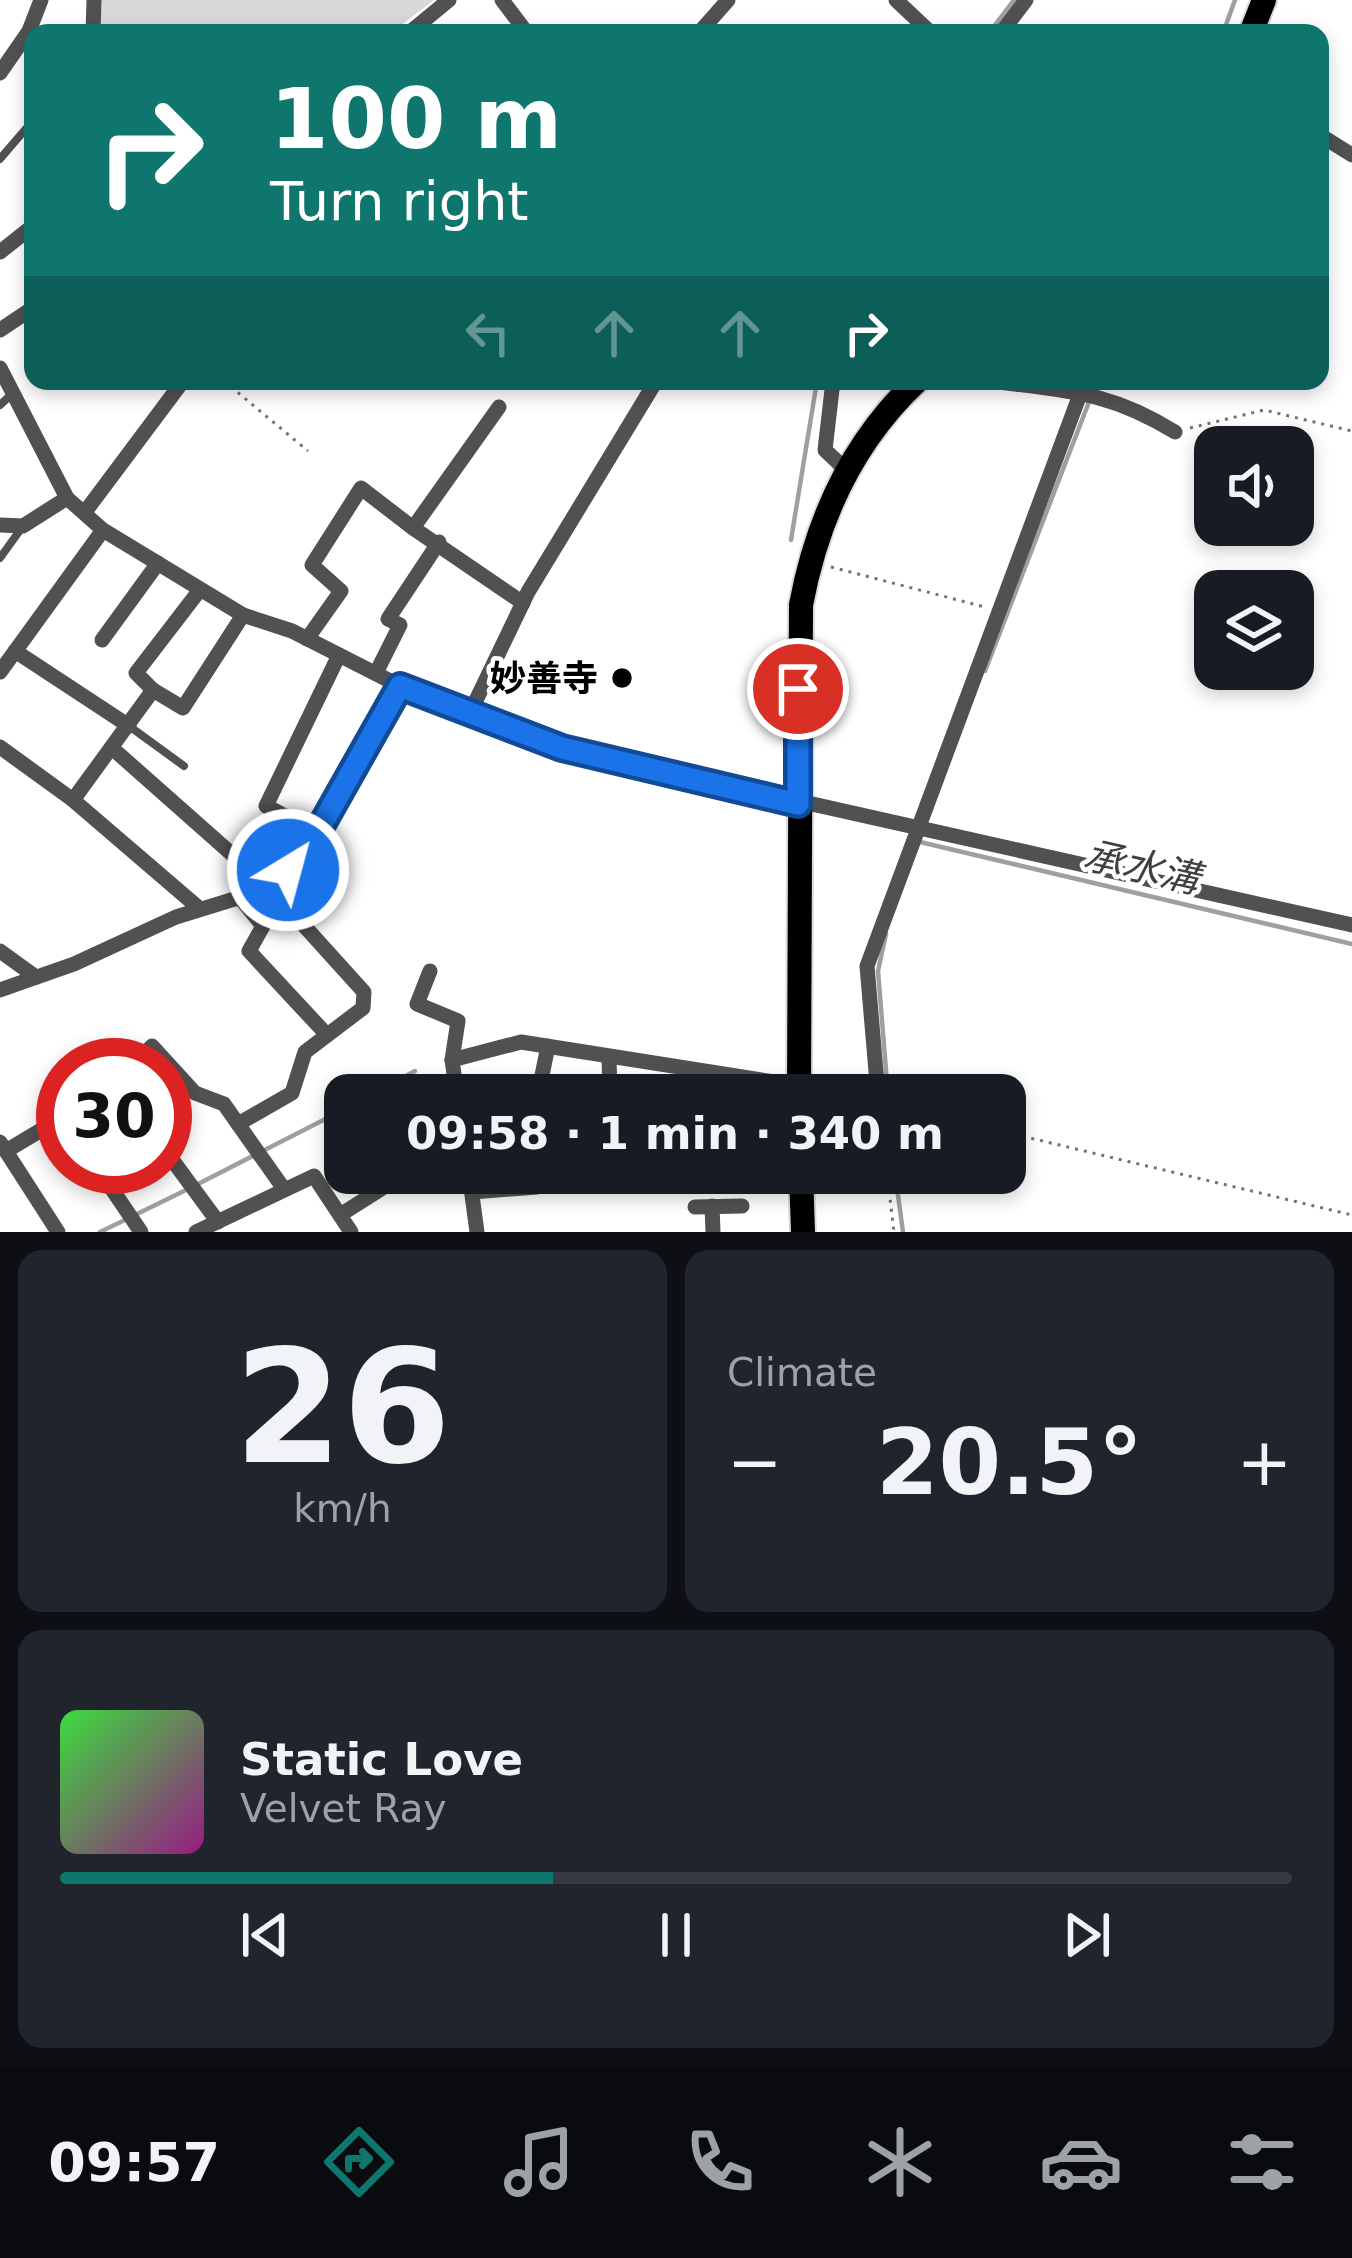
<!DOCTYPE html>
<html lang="en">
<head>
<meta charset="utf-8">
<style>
	:root { --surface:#171b24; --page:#20242c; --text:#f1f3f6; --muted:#9ea1a6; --line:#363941; --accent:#0f766e }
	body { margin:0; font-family:"DejaVu Sans","Noto Sans JP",sans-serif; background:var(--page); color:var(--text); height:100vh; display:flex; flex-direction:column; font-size:45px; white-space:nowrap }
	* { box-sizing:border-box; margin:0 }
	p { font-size:39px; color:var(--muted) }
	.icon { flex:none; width:66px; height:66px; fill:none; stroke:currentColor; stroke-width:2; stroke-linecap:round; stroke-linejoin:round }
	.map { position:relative; height:1232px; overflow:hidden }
	.drawer { display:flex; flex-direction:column; gap:18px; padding:18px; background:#0d0f14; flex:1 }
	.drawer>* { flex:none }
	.hud { position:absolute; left:24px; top:24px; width:1305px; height:366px; border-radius:24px; box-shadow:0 6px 18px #0003; background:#0f766e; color:#fff; overflow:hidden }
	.controls { position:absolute; left:1194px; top:426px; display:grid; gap:24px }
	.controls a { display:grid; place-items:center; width:120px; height:120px; border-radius:24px; background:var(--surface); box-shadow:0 6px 18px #0003; font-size:60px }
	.speed { position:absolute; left:36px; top:1038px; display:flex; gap:24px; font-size:60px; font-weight:700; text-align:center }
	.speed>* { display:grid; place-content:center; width:156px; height:156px; border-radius:50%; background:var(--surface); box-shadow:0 6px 18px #0003; line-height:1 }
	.speed .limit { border:18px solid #d22; background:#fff; color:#111 }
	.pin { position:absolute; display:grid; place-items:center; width:102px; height:102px; color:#fff; margin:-51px; border:6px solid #fff; border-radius:50%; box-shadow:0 3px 12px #0007 }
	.me { position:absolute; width:132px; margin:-66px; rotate:37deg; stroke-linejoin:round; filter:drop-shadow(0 0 9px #0008) }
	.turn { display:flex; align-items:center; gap:42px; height:252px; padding:0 48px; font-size:54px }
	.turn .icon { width:156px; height:156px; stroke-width:2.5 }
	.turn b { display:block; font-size:84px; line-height:102px }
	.lanes { display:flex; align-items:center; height:114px; padding:0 48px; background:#0003; justify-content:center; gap:60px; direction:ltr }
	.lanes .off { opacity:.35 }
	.big { font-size:90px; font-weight:600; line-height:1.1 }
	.drawer .card { flex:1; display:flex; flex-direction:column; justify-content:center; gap:18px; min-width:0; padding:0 42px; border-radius:24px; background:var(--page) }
	.drawer .dial { align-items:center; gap:0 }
	.dial b { font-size:156px; line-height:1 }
	.song { display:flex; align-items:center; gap:36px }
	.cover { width:144px; height:144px; border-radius:18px; background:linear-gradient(135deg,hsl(120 70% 55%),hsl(310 70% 35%)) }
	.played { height:12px; border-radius:6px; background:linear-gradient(90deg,var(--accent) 40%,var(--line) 40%) }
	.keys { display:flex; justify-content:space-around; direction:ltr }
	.heat { display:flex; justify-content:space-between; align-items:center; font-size:66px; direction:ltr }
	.drawer .tiles { flex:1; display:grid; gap:18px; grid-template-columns:1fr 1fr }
	.card:last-child { grid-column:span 2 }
	.trip { position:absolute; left:324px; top:1074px; width:702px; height:120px; border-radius:24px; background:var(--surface); box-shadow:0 6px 18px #0003; font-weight:600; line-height:120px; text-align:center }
	.tabs { display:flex; height:192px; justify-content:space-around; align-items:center; background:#090b0e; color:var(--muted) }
	.tabs .icon { width:84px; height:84px }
	.tabs .active { color:var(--accent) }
	.tabs b { font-size:54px; color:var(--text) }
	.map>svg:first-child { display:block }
	.green { fill:#d8d8d8 }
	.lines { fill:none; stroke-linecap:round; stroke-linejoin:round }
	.stream { stroke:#9f9f9f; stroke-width:4.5 }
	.primary-casing { stroke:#dbdbdb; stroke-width:28 }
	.path { stroke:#737373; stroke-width:3; stroke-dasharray:3 6; stroke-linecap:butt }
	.service { stroke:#515151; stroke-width:8 }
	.minor { stroke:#515151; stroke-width:15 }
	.primary { stroke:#000; stroke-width:24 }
	.route-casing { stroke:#114b97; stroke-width:30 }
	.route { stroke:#1a73e8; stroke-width:21 }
	.poi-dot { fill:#000; stroke:#fff; stroke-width:4.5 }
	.labels { text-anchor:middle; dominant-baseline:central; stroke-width:9; stroke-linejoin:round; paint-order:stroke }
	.poi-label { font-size:36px; font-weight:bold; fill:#000; stroke:#fff; text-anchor:end }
	.water-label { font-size:39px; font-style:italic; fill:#404040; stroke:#fff }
</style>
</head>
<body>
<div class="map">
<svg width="1352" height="1232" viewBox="0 0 1352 1232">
	<rect width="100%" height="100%" fill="#fff"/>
	<polygon class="green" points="96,0 434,0 391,33 94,33"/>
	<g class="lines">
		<g class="stream">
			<polyline points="989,33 1014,0"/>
			<polyline points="1223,33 1235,0"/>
			<polyline points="791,540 817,381"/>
			<polyline points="985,671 1089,402"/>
			<polyline points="920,842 1352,944"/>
			<polyline points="886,934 878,971 888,1095"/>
			<polyline points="371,1095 415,1071"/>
			<polyline points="895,1173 903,1232"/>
			<polyline points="196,1185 345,1109"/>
			<polyline points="137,1214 186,1190"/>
			<polyline points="100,1232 127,1219"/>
		</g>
		<defs>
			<g id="primary">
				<polyline points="1251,33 1264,0"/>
				<path d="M799,1095L801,605C817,519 852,442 917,381"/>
				<polyline points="801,1173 803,1232"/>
			</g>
		</defs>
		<use href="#primary" class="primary-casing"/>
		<g class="path">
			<polyline points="224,381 308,451"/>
			<polyline points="1190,428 1264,410 1352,431"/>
			<polyline points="831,567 985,607"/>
			<polyline points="816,1090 844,1095"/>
			<polyline points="1005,1132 1352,1215"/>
			<polyline points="887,1173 894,1232"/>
		</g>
		<g class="service">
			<polyline points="0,159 30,124"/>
			<polyline points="0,405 13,393"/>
			<polyline points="0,558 23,526"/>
			<polyline points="129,726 184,766"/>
		</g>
		<g class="minor">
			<polyline points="502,0 527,33"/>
			<polyline points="896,0 931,33"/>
			<polyline points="93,33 94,0"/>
			<polyline points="409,33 449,0"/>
			<polyline points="699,33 728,0"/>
			<polyline points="1001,33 1026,0"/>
			<polyline points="0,73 29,31 41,0"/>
			<polyline points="1320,135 1352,155"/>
			<polyline points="0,252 33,226"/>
			<polyline points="0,330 33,308"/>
			<polyline points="0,368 67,498 103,530 243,615 292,631 400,686 562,748 1352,925"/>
			<polyline points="833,381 825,450 846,470"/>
			<path d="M991,381C1067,391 1109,391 1175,432"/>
			<polyline points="499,407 413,528 523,603"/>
			<polyline points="85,512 183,381"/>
			<polyline points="0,525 23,526 67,498"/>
			<polyline points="307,639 341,591 312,565 361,488 413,528"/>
			<polyline points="102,640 158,563"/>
			<polyline points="15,651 129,726"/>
			<polyline points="0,672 103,530"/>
			<polyline points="376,673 400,625 388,619 439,542"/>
			<polyline points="153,690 183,708 243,615"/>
			<polyline points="469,715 528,592 656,381"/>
			<polyline points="0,747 73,800 200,909"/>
			<polyline points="112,748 270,888 364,992 363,1008 305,1052 292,1093 238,1124 284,1189"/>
			<polyline points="73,800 153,690 136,673 199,591"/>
			<polyline points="317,833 266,806 339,655"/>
			<polyline points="240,898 263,926 249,951 327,1035"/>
			<polyline points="0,951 36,977"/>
			<polyline points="430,971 417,1004 458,1021 452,1060"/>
			<polyline points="0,990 74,964 176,917 270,888 305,853 400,686"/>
			<polyline points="609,1057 610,1095"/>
			<polyline points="133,1065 152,1046 195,1093 224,1104 238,1124"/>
			<polyline points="457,1095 452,1060 521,1042 799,1086"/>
			<polyline points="538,1095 548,1046"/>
			<polyline points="878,1095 867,966 1085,381"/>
			<polyline points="0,1142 58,1232"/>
			<polyline points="165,1150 218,1222"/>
			<polyline points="6,1151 63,1117"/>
			<polyline points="97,1167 141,1232"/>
			<polyline points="469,1173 477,1232"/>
			<polyline points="472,1192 537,1187"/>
			<polyline points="712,1206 713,1232"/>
			<polyline points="695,1207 742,1206"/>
			<polyline points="340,1215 389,1184"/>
			<polyline points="196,1232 314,1176 351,1232"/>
		</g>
		<use href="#primary" class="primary"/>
	</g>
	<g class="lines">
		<defs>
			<polyline id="route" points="288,870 317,833 400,686 562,748 798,804 798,689"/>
		</defs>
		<use href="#route" class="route-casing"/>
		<use href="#route" class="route"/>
	</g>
	<circle class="poi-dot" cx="622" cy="678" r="12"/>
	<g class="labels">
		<g class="poi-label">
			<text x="598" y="678">妙善寺</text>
		</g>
		<g class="water-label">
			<text transform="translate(1142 867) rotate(13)">承水溝</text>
		</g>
	</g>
</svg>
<div class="controls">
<a><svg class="icon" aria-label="sound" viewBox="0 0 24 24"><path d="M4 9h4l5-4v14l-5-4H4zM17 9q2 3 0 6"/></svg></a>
<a><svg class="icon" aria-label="layers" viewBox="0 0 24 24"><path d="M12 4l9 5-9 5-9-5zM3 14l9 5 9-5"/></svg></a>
</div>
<div class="speed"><div class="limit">30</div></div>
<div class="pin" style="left:798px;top:689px;background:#d93025"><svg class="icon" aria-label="arrive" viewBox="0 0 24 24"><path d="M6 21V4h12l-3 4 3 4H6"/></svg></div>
<svg class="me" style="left:288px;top:870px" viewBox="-20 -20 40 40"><circle r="17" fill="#1a73e8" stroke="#fff" stroke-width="3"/><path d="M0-11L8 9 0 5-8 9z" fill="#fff"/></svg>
<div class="trip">09:58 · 1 min · 340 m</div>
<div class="hud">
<div class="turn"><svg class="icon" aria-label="right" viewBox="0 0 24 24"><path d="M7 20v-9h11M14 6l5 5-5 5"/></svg><div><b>100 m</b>Turn right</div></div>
<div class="lanes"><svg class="icon off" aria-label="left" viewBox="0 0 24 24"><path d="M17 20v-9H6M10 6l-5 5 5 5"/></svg><svg class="icon off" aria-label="ahead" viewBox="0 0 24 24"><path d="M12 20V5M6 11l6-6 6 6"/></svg><svg class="icon off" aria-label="ahead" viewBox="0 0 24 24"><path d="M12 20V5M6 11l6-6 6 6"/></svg><svg class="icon" aria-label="right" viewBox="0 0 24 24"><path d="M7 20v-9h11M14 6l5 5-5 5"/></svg></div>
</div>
</div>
<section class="drawer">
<div class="tiles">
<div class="card dial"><b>26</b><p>km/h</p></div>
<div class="card"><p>Climate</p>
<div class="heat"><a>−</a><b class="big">20.5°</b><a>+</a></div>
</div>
<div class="card">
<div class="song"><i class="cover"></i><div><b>Static Love</b><p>Velvet Ray</p></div></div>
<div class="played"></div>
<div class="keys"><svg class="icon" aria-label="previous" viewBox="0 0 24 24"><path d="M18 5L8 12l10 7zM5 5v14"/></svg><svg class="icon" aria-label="pause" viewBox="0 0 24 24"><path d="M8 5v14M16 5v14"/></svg><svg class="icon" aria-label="next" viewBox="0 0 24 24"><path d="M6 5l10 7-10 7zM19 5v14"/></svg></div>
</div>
</div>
</section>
<nav class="tabs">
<b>09:57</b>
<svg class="icon active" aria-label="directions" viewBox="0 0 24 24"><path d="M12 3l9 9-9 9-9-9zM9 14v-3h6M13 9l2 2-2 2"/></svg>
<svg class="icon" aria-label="music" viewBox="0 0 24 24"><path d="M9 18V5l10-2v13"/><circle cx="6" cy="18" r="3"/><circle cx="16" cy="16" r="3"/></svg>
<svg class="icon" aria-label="phone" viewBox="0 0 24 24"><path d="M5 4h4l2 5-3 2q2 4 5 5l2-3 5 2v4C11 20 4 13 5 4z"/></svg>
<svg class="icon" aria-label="climate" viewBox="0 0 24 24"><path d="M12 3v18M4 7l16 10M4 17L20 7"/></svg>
<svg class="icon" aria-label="car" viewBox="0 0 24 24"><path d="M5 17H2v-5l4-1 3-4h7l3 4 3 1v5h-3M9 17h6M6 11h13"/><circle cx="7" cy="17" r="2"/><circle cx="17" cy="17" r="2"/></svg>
<svg class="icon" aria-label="filters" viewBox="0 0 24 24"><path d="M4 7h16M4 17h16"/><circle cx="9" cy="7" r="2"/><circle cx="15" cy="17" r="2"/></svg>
</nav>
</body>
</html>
